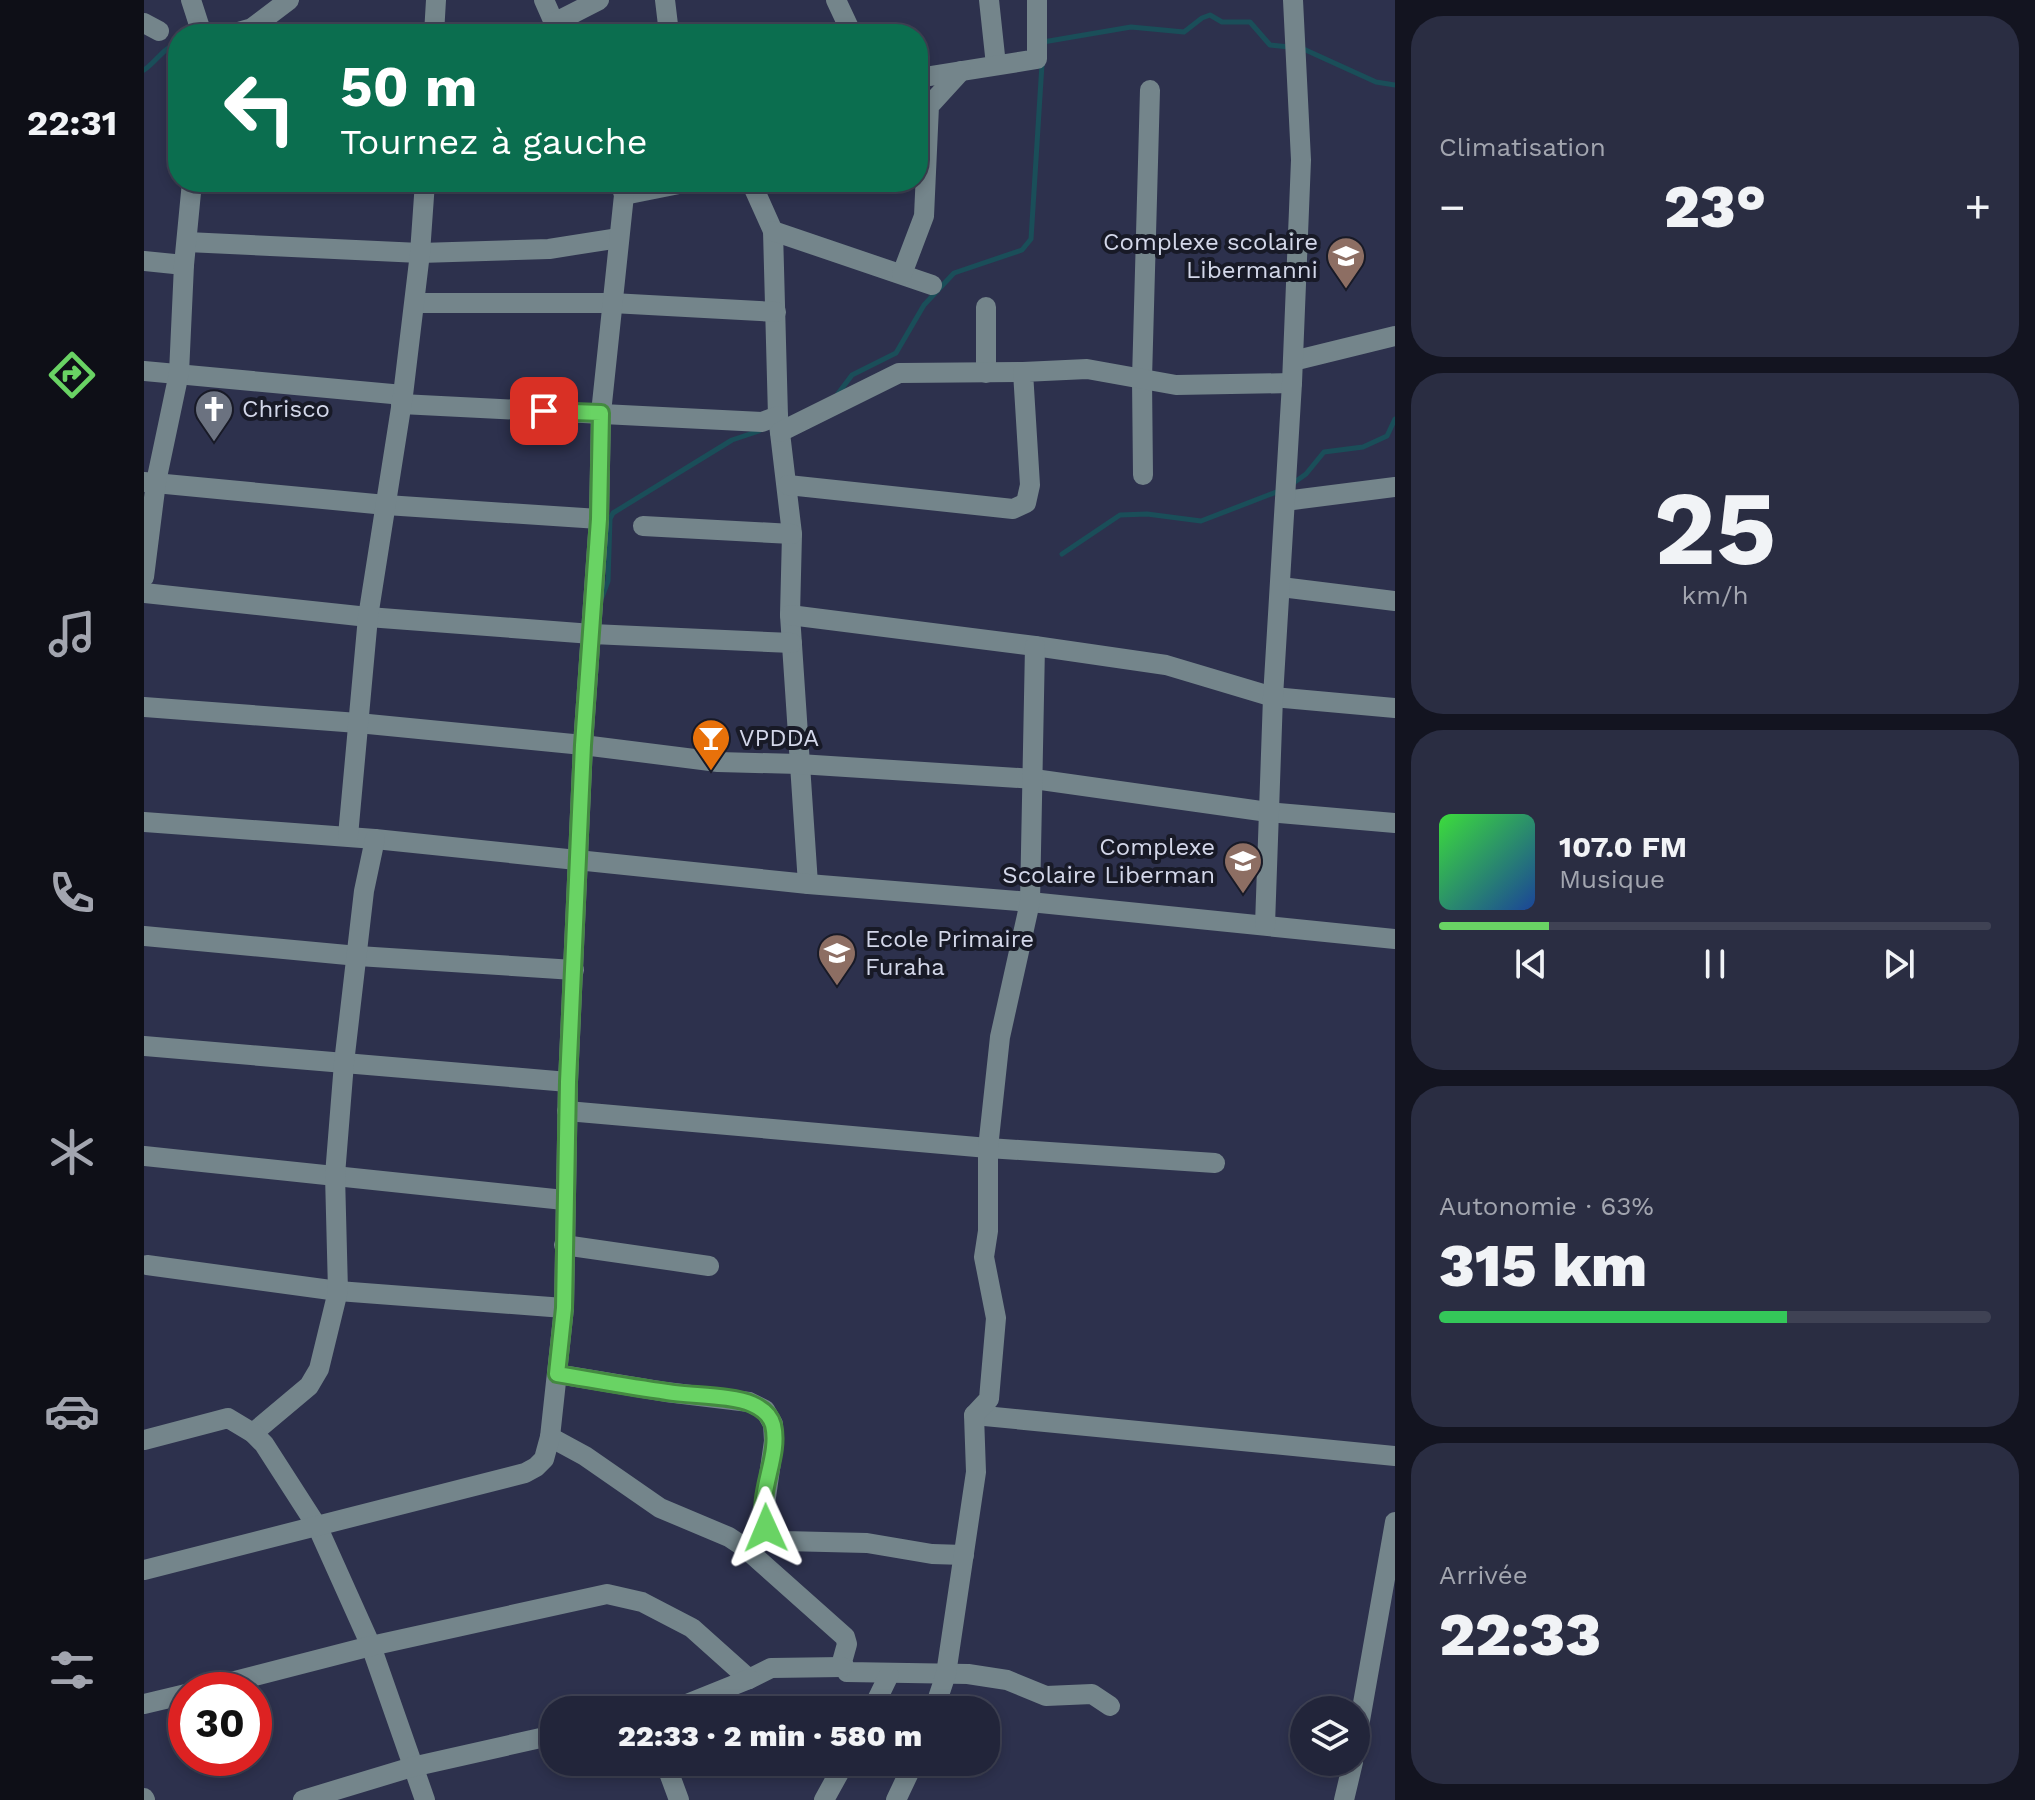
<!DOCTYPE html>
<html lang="fr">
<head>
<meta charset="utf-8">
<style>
	:root { --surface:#22253a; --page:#2a2d42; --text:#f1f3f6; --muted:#a2a5af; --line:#3f4254; --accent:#69d364 }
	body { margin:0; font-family:"Work Sans",sans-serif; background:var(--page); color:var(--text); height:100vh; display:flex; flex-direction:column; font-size:30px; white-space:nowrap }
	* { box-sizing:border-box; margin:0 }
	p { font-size:26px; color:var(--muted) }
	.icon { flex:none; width:44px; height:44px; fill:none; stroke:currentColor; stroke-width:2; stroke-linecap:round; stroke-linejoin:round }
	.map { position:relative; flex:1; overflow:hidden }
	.sheet { display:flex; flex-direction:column; gap:16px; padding:16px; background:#131420; width:640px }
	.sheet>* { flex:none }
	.top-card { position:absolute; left:24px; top:24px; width:760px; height:168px; border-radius:32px; box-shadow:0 4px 12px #0003,0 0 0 2px var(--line); background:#0b6e4f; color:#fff; overflow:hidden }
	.tools { position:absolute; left:1146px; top:1696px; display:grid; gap:16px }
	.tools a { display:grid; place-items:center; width:80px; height:80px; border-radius:50%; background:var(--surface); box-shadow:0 4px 12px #0003,0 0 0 2px var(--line); font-size:40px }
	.speed { position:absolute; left:24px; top:1672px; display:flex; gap:16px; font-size:40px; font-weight:700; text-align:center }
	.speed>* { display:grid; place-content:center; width:104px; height:104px; border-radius:50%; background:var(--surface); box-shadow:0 4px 12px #0003,0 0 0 2px var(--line); line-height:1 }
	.speed .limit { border:12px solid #d22; background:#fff; color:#111 }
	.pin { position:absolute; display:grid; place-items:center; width:68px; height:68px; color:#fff; margin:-34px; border-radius:16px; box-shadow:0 4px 12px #0006 }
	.me { position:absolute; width:88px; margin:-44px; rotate:359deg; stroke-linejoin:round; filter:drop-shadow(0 0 6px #0008) }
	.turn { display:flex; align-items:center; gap:28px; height:168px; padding:0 40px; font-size:36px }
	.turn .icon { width:104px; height:104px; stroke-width:2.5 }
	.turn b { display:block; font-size:56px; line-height:68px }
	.big { font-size:60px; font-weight:800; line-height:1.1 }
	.sheet .tile { flex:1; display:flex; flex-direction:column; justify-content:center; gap:12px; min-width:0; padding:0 28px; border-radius:32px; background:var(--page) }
	.sheet .dial { align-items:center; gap:0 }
	.dial b { font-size:104px; line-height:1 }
	.song { display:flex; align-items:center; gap:24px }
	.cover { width:96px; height:96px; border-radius:12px; background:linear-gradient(135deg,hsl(120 70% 55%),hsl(220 70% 35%)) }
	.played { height:8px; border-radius:4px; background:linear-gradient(90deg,var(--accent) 20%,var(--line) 20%) }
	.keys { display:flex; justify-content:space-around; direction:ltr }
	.heat { display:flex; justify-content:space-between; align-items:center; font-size:44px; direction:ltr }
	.charge { height:12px; border-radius:6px; background:linear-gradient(90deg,#34c759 63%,var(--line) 0) }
	.trip { position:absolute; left:396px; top:1696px; width:460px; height:80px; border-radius:32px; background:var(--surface); box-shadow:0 4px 12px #0003,0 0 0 2px var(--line); font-weight:800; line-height:80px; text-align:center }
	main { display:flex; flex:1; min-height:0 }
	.dock { display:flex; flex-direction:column; width:144px; justify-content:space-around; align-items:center; background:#0e0f17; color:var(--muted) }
	.dock .icon { width:56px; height:56px }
	.dock .on { color:var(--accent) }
	.dock b { font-size:36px; color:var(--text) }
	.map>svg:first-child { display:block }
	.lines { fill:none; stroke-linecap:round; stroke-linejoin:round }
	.stream { stroke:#1a4e59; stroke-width:5 }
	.minor { stroke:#74858b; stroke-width:20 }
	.route-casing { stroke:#448941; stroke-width:20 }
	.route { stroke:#69d364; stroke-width:14 }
	.labels { text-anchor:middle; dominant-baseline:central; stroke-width:8; stroke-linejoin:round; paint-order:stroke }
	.poi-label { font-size:24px; fill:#d3d7e9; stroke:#181a27; text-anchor:start }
</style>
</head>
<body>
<main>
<nav class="dock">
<b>22:31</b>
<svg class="icon on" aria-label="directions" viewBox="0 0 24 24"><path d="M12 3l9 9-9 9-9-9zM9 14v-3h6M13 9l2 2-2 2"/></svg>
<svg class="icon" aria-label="music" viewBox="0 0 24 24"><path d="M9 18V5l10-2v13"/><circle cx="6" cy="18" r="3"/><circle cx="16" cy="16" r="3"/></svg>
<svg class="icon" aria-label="phone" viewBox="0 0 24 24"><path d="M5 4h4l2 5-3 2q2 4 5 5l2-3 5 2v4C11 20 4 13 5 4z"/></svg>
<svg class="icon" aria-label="climate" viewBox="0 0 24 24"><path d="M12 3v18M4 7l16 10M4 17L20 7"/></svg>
<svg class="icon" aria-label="car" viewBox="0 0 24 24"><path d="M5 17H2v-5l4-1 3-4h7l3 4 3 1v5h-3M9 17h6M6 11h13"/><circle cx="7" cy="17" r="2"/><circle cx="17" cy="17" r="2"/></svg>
<svg class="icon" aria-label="filters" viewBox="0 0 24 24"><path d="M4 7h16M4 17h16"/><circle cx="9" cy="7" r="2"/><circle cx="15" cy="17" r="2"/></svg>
</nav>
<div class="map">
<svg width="1251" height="1800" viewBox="0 0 1251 1800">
	<rect width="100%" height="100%" fill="#2d314d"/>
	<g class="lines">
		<g class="stream">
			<polyline points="63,34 84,27"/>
			<polyline points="899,42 987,27 1040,32 1058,18 1066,15 1078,22 1106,22 1126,45 1145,47"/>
			<polyline points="1155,47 1232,82 1251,85"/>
			<path d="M0,70C13,61 19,48 34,43"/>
			<polyline points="693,395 708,375 752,353 780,305 810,273 878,250 887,239 898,64"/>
			<polyline points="1148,484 1162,474 1180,452 1219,447 1243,436 1251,419"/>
			<polyline points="918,554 976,515 1003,514 1057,521 1135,491"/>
			<polyline points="458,597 464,581 466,519 469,513 588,440 615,431"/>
		</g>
		<g class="minor">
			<polyline points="47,0 58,34"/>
			<polyline points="400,0 415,34"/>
			<polyline points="521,0 524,25 528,34"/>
			<polyline points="692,0 708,34"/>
			<polyline points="845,0 852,65"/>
			<polyline points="0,23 15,31"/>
			<polyline points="410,23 455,0"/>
			<polyline points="87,34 108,28 145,0"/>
			<polyline points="290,34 292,0"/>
			<polyline points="774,78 893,59 893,0"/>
			<polyline points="607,182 629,231 634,416 648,534 646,615 664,884"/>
			<polyline points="480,195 545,182"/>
			<polyline points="629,231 788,285"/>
			<polyline points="43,242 276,253 405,249 475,238"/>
			<polyline points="0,261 40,265"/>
			<polyline points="758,274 780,216 785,106 817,71"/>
			<polyline points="271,303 468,303 632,312"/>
			<polyline points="842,307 842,373"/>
			<polyline points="1149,361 1251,336"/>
			<polyline points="0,371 259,395"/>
			<polyline points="257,404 618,422 634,416"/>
			<polyline points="636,432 755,373 879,372"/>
			<polyline points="999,475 998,379 1006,90"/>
			<polyline points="0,482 242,505 455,519"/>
			<polyline points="644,485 869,509 882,503 886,485 879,372 943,369 1032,385 1148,383"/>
			<polyline points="1141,501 1251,487"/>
			<polyline points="499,526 648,534"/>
			<polyline points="0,577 12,482 35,373 40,265 48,182"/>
			<polyline points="1137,587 1251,601"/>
			<polyline points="0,593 224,617 448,634 648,643"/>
			<polyline points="646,615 891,646 1022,665 1129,697 1251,708"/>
			<polyline points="0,707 214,723 439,745 574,762 655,764 890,779 1124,812 1251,823"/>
			<polyline points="0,822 231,839 664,884 886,902 1251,939"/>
			<polyline points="204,836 224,617 259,395 276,253 281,182"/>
			<polyline points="1121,925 1129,697 1148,383 1157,160 1149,0"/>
			<polyline points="0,936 214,956 430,970"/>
			<polyline points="0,1046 424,1082"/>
			<polyline points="423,1111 844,1148 1071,1163"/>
			<polyline points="0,1156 420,1200"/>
			<polyline points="420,1245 565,1266"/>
			<polyline points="3,1265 194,1291 420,1308"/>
			<path d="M413,1374L522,1392L605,1402L621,1410L629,1424L630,1441L619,1518C622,1531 627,1536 640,1541L723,1543L788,1554L820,1555"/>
			<polyline points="830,1415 1251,1456"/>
			<polyline points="109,1433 165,1386 175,1369 194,1291 191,1175 200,1063 220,891 231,839"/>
			<polyline points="406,1437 441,1456 516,1508 585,1537 600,1547 701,1637 703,1644 698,1662 703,1672 824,1674 863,1680 902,1696 948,1694 966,1706"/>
			<polyline points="0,1440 84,1418 109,1433 120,1444 174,1528 227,1646 281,1800"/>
			<polyline points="0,1570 381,1473 392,1467 400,1459 406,1437 420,1308 424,1082 439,745 455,519 457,413 480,195 476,182"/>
			<polyline points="56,1690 227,1646 463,1594 498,1602 548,1628 605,1679 627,1668 698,1667"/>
			<polyline points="0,1704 42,1694"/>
			<polyline points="528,1710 605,1679"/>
			<polyline points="728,1710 745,1675"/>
			<polyline points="790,1710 802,1674 832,1472 830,1415 845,1399 852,1318 840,1257 844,1231 844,1148 856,1037 886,902 891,646"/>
			<polyline points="1212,1743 1251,1522"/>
			<polyline points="521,1762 535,1800"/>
			<polyline points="0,1798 1,1800"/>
			<polyline points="159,1800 268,1767 410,1735"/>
			<polyline points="680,1800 701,1762"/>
			<polyline points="752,1800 770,1762"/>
			<polyline points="1200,1800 1209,1762"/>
		</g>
	</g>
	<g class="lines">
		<defs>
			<path id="route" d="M400,411L457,413L455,519L439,745L424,1082L420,1308L413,1374C449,1380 486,1387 523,1392C546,1396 588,1395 608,1404C617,1408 626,1414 629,1425C637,1457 611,1494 622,1528"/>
		</defs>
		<use href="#route" class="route-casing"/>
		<use href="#route" class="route"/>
	</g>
	<defs>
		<symbol id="school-pin" viewBox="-11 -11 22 30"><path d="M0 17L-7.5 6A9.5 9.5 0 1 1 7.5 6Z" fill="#8d6e63" stroke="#181a27"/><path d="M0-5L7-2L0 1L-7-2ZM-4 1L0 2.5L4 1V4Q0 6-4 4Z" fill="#fff"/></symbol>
		<symbol id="church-pin" viewBox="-11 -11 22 30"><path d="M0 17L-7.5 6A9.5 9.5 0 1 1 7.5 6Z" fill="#6b7280" stroke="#181a27"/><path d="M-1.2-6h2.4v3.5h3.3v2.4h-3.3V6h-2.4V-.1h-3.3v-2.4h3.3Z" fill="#fff"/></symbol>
		<symbol id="bar-pin" viewBox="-11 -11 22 30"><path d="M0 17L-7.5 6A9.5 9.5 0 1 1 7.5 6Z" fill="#e8710a" stroke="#181a27"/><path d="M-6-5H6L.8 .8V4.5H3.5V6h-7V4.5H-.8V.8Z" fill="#fff"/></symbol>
	</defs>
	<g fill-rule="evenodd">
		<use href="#school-pin" x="1180" y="234" width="44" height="60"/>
		<use href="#church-pin" x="48" y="387" width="44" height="60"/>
		<use href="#bar-pin" x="545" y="716" width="44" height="60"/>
		<use href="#school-pin" x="1077" y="839" width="44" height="60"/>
		<use href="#school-pin" x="671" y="931" width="44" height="60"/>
	</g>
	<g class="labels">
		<g class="poi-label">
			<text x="1174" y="242" text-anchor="end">Complexe scolaire<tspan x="1174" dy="28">Libermanni</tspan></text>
			<text x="98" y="409">Chrisco</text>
			<text x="595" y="738">VPDDA</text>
			<text x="1071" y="847" text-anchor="end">Complexe<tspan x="1071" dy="28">Scolaire Liberman</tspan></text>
			<text x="721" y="939">Ecole Primaire<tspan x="721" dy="28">Furaha</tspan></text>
		</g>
	</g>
</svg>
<div class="tools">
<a><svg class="icon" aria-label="layers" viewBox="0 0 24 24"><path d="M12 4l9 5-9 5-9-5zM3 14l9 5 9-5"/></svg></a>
</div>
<div class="speed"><div class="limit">30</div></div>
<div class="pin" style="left:400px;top:411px;background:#d93025"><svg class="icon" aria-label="arrive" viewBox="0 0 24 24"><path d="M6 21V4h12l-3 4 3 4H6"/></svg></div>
<svg class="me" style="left:622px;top:1528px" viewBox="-20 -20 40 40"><path d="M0-17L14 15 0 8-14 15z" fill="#69d364" stroke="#fff" stroke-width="4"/></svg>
<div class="trip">22:33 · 2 min · 580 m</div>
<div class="top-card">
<div class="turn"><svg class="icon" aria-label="left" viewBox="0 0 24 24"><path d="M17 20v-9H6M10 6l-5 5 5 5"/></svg><div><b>50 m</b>Tournez à gauche</div></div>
</div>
</div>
<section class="sheet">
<div class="tile"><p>Climatisation</p>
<div class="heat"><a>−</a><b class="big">23°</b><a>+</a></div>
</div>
<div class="tile dial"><b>25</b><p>km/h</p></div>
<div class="tile">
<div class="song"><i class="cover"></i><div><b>107.0 FM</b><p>Musique</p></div></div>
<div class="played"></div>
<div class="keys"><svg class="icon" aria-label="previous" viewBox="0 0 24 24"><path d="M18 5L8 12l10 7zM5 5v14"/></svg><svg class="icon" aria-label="pause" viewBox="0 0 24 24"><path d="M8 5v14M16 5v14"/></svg><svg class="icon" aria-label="next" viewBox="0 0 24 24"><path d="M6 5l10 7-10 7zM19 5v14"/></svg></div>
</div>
<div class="tile"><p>Autonomie · 63%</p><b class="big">315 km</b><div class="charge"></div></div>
<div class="tile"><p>Arrivée</p><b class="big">22:33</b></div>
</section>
</main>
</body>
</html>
